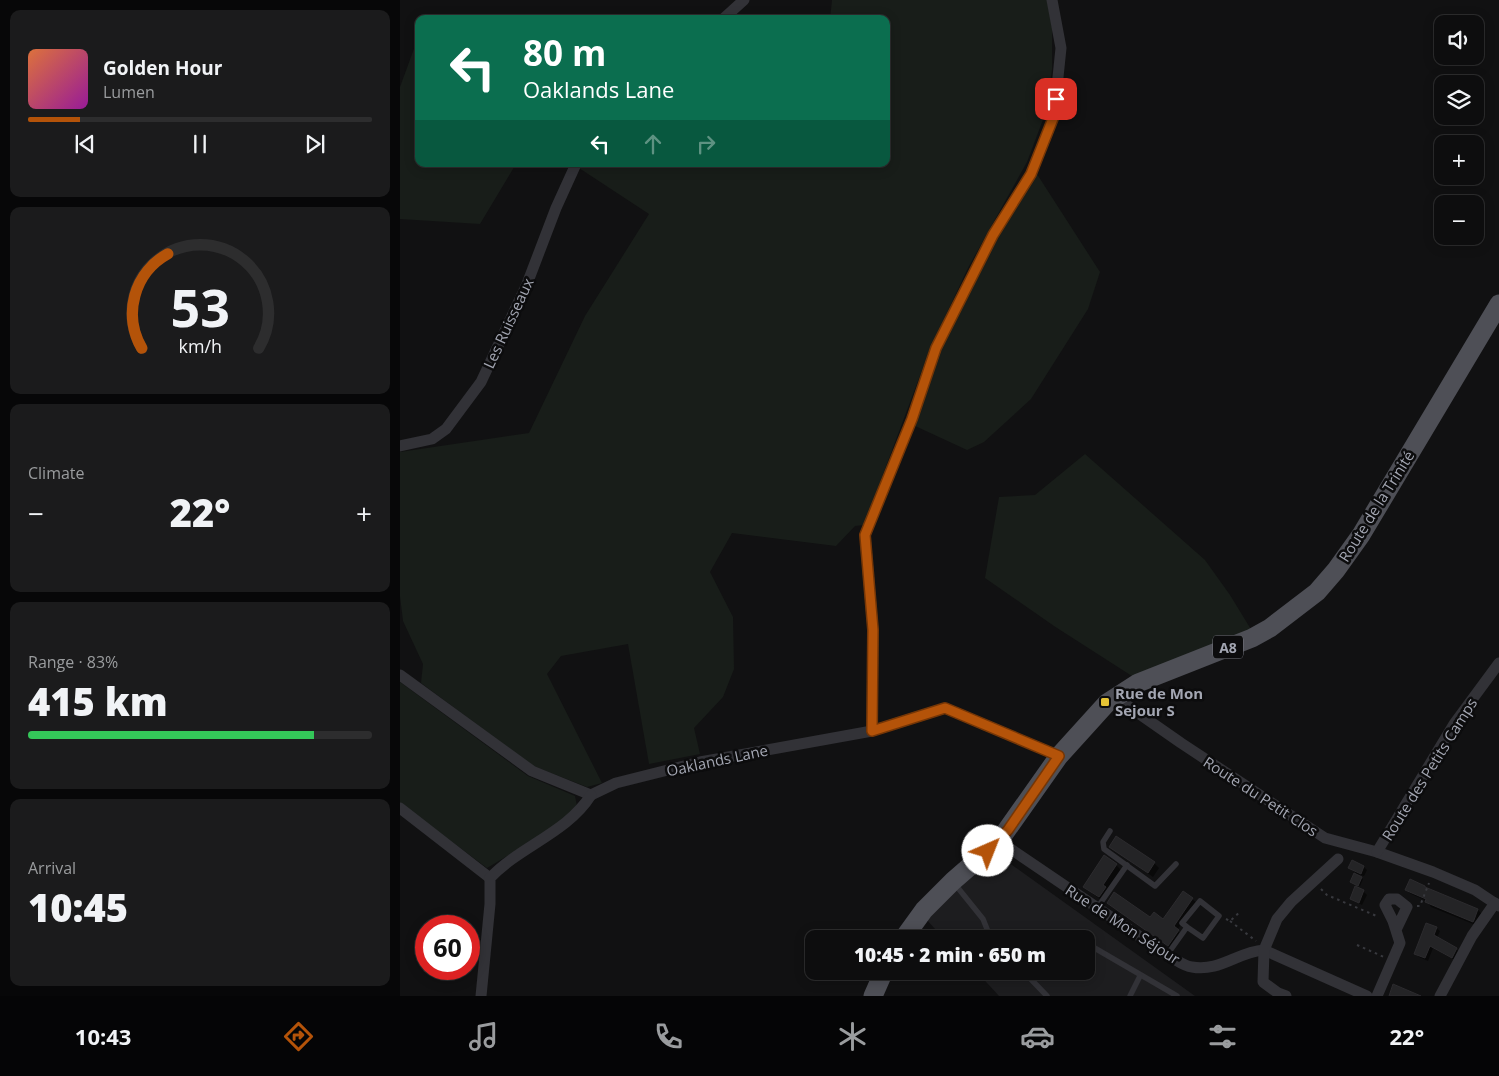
<!DOCTYPE html>
<html lang="en">
<head>
<meta charset="utf-8">
<style>
	:root { --surface:#0d0d0e; --page:#1b1b1c; --text:#f1f3f6; --muted:#9a9c9e; --line:#2d2d2e; --accent:#b45309 }
	body { margin:0; font-family:"Open Sans",sans-serif; background:var(--page); color:var(--text); height:100vh; display:flex; flex-direction:column; font-size:19px; white-space:nowrap }
	* { box-sizing:border-box; margin:0 }
	p { font-size:16px; color:var(--muted) }
	.icon { flex:none; width:28px; height:28px; fill:none; stroke:currentColor; stroke-width:2; stroke-linecap:round; stroke-linejoin:round }
	.map { position:relative; flex:1; overflow:hidden }
	.sheet { display:flex; flex-direction:column; gap:10px; padding:10px; background:#070708; width:400px }
	.sheet>* { flex:none }
	.top-card { position:absolute; left:15px; top:15px; width:475px; height:152px; border-radius:10px; box-shadow:0 2px 12px #0003,0 0 0 1px var(--line); background:#0b6e4f; color:#fff; overflow:hidden }
	.buttons { position:absolute; left:1034px; top:15px; display:grid; gap:10px }
	.buttons a { display:grid; place-items:center; width:50px; height:50px; border-radius:10px; background:var(--surface); box-shadow:0 2px 12px #0003,0 0 0 1px var(--line); font-size:25px }
	.speed { position:absolute; left:15px; top:915px; display:flex; gap:10px; font-size:25px; font-weight:700; text-align:center }
	.speed>* { display:grid; place-content:center; width:65px; height:65px; border-radius:50%; background:var(--surface); box-shadow:0 2px 12px #0003,0 0 0 1px var(--line); line-height:1 }
	.speed .limit { border:8px solid #d22; background:#fff; color:#111 }
	.pin { position:absolute; display:grid; place-items:center; width:42px; height:42px; color:#fff; margin:-21px; border-radius:10px; box-shadow:0 2px 8px #0006 }
	.me { position:absolute; width:55px; margin:-28px; rotate:44deg; stroke-linejoin:round; filter:drop-shadow(0 0 4px #0008) }
	.turn { display:flex; align-items:center; gap:18px; height:105px; padding:0 25px; font-size:22px }
	.turn .icon { width:65px; height:65px; stroke-width:2.5 }
	.turn b { display:block; font-size:35px; line-height:42px }
	.lanes { display:flex; align-items:center; height:48px; padding:0 25px; background:#0003; justify-content:center; gap:25px; direction:ltr }
	.lanes .off { opacity:.35 }
	.big { font-size:38px; font-weight:800; line-height:1.1 }
	.sheet .widget { flex:1; display:flex; flex-direction:column; justify-content:center; gap:8px; min-width:0; padding:0 18px; border-radius:10px; background:var(--page) }
	.sheet .dial { align-items:center; gap:0 }
	.dial svg { height:130px; overflow:visible; fill:none; stroke:var(--line); stroke-width:7; stroke-linecap:round; text-anchor:middle }
	.dial text { fill:var(--text); stroke:none }
	.song { display:flex; align-items:center; gap:15px }
	.cover { width:60px; height:60px; border-radius:8px; background:linear-gradient(135deg,hsl(20 70% 55%),hsl(300 70% 35%)) }
	.played { height:5px; border-radius:2px; background:linear-gradient(90deg,var(--accent) 15%,var(--line) 15%) }
	.keys { display:flex; justify-content:space-around; direction:ltr }
	.heat { display:flex; justify-content:space-between; align-items:center; font-size:28px; direction:ltr }
	.charge { height:8px; border-radius:4px; background:linear-gradient(90deg,#34c759 83%,var(--line) 0) }
	.trip { position:absolute; left:405px; top:930px; width:290px; height:50px; border-radius:10px; background:var(--surface); box-shadow:0 2px 12px #0003,0 0 0 1px var(--line); font-weight:800; line-height:50px; text-align:center }
	.tabs { display:flex; height:80px; justify-content:space-around; align-items:center; background:#050506; color:var(--muted) }
	.tabs .icon { width:35px; height:35px }
	.tabs .current { color:var(--accent) }
	.tabs b { font-size:22px; color:var(--text) }
	main { display:flex; flex:1; min-height:0 }
	.map>svg:first-child { display:block }
	.built { fill:#1d1d1f }
	.green { fill:#181d19 }
	.shadow { fill:#0007 }
	.building { fill:#242426; stroke:#2c2b2e }
	.lines { fill:none; stroke-linecap:round; stroke-linejoin:round }
	.path { stroke:#38393e; stroke-width:2; stroke-dasharray:2.5 4; stroke-linecap:butt }
	.service { stroke:#323237; stroke-width:5.5 }
	.minor { stroke:#323237; stroke-width:11 }
	.primary { stroke:#4e4f56; stroke-width:19 }
	.route-casing { stroke:#753606; stroke-width:12 }
	.route { stroke:#b45309; stroke-width:9 }
	.poi-dot { fill:#e6c435; stroke:#0c0c0d; stroke-width:2 }
	.labels { text-anchor:middle; dominant-baseline:central; stroke-width:5; stroke-linejoin:round; paint-order:stroke }
	.shield { fill:#0c0c0d; stroke:#767880; stroke-width:1 }
	.shield-label { font-size:14px; font-weight:bold; fill:#a3a6b2 }
	.street-label { font-size:15px; fill:#a3a6b2; stroke:#0c0c0d }
	.poi-label { font-size:15px; font-weight:bold; fill:#a3a6b2; stroke:#0c0c0d; text-anchor:start }
</style>
</head>
<body>
<main>
<section class="sheet">
<div class="widget">
<div class="song"><i class="cover"></i><div><b>Golden Hour</b><p>Lumen</p></div></div>
<div class="played"></div>
<div class="keys"><svg class="icon" aria-label="previous" viewBox="0 0 24 24"><path d="M18 5L8 12l10 7zM5 5v14"/></svg><svg class="icon" aria-label="pause" viewBox="0 0 24 24"><path d="M8 5v14M16 5v14"/></svg><svg class="icon" aria-label="next" viewBox="0 0 24 24"><path d="M6 5l10 7-10 7zM19 5v14"/></svg></div>
</div>
<div class="widget dial"><svg viewBox="0 0 100 80">
<path d="M14 69A42 42 0 1 1 86 69"/>
<path d="M14 69A42 42 0 0 1 30 11" stroke="#b45309"/>
<text x="50" y="56" font-size="32" font-weight="700">53</text>
<text x="50" y="72" font-size="11">km/h</text>
</svg></div>
<div class="widget"><p>Climate</p>
<div class="heat"><a>−</a><b class="big">22°</b><a>+</a></div>
</div>
<div class="widget"><p>Range · 83%</p><b class="big">415 km</b><div class="charge"></div></div>
<div class="widget"><p>Arrival</p><b class="big">10:45</b></div>
</section>
<div class="map">
<svg width="1099" height="996" viewBox="0 0 1099 996">
	<rect width="100%" height="100%" fill="#111112"/>
	<polygon class="built" points="594,852 795,996 599,996 576,971 686,971 686,939 544,939 526,919"/>
	<g class="green">
		<polygon points="432,0 647,0 652,27 652,69 647,109 627,162 568,268 530,349 464,525 455,526 436,546 332,533 310,572 333,617 334,669 323,697 294,728 300,754 249,764 228,644 161,656 147,674 202,783 187,787 133,766 21,683 23,664 3,621 0,596 0,452 129,433 185,316 249,214 179,168 182,164 486,164 486,19 430,19"/>
		<polygon points="19,35 19,164 116,164 80,224 0,219 0,87"/>
		<polygon points="635,171 700,272 688,309 631,399 584,442 567,450 513,425 538,348 585,256"/>
		<polygon points="685,454 805,560 830,595 852,631 735,678 654,626 585,578 599,497 635,495"/>
		<polygon points="0,682 128,776 175,796 177,806 151,830 87,868 0,803"/>
	</g>
	<g class="shadow">
		<polygon points="711,847 754,863 759,868 753,877"/>
		<polygon points="716,865 721,870 704,902 684,887"/>
		<polygon points="964,867 967,870 964,876 957,874 963,879 960,886 951,882 956,873 950,868"/>
		<polygon points="1006,890 1027,890 1078,910 1083,915 1078,926 1031,907 1027,901 1011,894"/>
		<polygon points="963,891 967,895 962,905 951,899"/>
		<polygon points="783,892 797,903 777,930 782,935 772,949 712,906 751,919 764,920"/>
		<polygon points="1036,928 1040,931 1037,938 1060,952 1055,960 1033,948 1028,961 1019,957 1016,954"/>
	</g>
	<g class="building">
		<polygon points="716,836 755,862 748,873 709,847"/>
		<polygon points="704,855 717,864 703,885 706,887 699,897 683,887"/>
		<polygon points="952,860 964,866 961,874 948,868"/>
		<polygon points="954,873 962,877 958,886 950,882"/>
		<polygon points="1010,879 1025,886 1025,887 1078,909 1074,920 1073,922 1025,902 1026,899 1005,890"/>
		<polygon points="955,886 964,890 959,903 950,899"/>
		<polygon points="783,891 793,898 774,926 779,930 768,946 707,903 714,892 750,917 754,912 763,919"/>
		<polygon points="1026,923 1037,927 1034,935 1057,948 1052,958 1030,946 1025,958 1014,954"/>
		<polygon points="993,984 1021,996 989,996"/>
	</g>
	<g class="lines">
		<g class="path">
			<polyline points="921,889 927,895 979,917"/>
			<polyline points="1017,906 1020,906 1029,883"/>
			<polyline points="826,919 830,921 841,911"/>
			<polyline points="830,921 856,941"/>
			<polyline points="957,945 984,957"/>
		</g>
		<g class="service">
			<polyline points="710,831 703,842 704,849 755,886 776,864"/>
			<polyline points="554,883 583,919 591,939"/>
			<polyline points="697,908 727,865"/>
			<path d="M646,939C654,932 670,934 678,939"/>
			<polyline points="686,943 777,996"/>
			<polyline points="767,955 787,927 782,923 800,901 819,916 803,938 787,927"/>
			<polyline points="623,971 647,996"/>
			<polyline points="730,996 740,976"/>
		</g>
		<g class="minor">
			<polyline points="323,19 344,0"/>
			<polyline points="0,446 32,439 46,429 81,382 127,284 156,208 176,164"/>
			<polyline points="0,675 132,771 191,795 216,783 300,762 472,731 545,708 659,756"/>
			<polyline points="718,695 728,706 781,743 925,838 977,852 1033,872 1075,890 1099,906"/>
			<polyline points="472,731 473,630 465,535 512,419 536,348 593,235 631,174 654,116 661,48 652,0"/>
			<polyline points="0,808 90,878"/>
			<path d="M599,841L767,955C774,958 783,966 792,967C820,972 837,952 864,950L967,996"/>
			<polyline points="977,852 1054,724 1099,663"/>
			<path d="M81,996L90,904V878C120,846 167,833 191,795"/>
			<polyline points="886,996 878,993 863,982 864,950 877,919 891,902 938,859"/>
			<polyline points="977,996 1000,943 993,921 985,905 989,899 997,899 1007,907 996,930"/>
			<polyline points="1040,996 1072,936 1095,903"/>
		</g>
		<g class="primary">
			<polyline points="503,939 524,910 553,881 599,841 659,756 707,703 738,683 852,638 870,628 917,592 936,570 961,535 1099,304"/>
			<polyline points="473,996 484,971"/>
		</g>
	</g>
	<g class="lines">
		<defs>
			<polyline id="route" points="588,851 599,840 608,830 659,756 545,708 472,731 473,630 465,535 512,419 536,348 593,235 631,174 654,116 656,99"/>
		</defs>
		<use href="#route" class="route-casing"/>
		<use href="#route" class="route"/>
	</g>
	<rect class="poi-dot" x="700" y="697" width="10" height="10" rx="2.5"/>
	<g class="labels">
		<rect class="shield" x="813" y="635.5" width="30" height="23" rx="4"/>
		<g class="shield-label">
			<text x="828" y="647">A8</text>
		</g>
		<g class="street-label">
			<text transform="translate(108 323) rotate(-65)">Les Ruisseaux</text>
			<text transform="translate(976 506) rotate(-58)">Route de la Trinité</text>
			<text transform="translate(317 760) rotate(-12)">Oaklands Lane</text>
			<text transform="translate(1029 769) rotate(-58)">Route des Petits Camps</text>
			<text transform="translate(861 796) rotate(33)">Route du Petit Clos</text>
			<text transform="translate(723 924) rotate(33)">Rue de Mon Séjour</text>
		</g>
		<g class="poi-label">
			<text x="715" y="693">Rue de Mon<tspan x="715" dy="17">Sejour S</tspan></text>
		</g>
	</g>
</svg>
<div class="buttons">
<a><svg class="icon" aria-label="sound" viewBox="0 0 24 24"><path d="M4 9h4l5-4v14l-5-4H4zM17 9q2 3 0 6"/></svg></a>
<a><svg class="icon" aria-label="layers" viewBox="0 0 24 24"><path d="M12 4l9 5-9 5-9-5zM3 14l9 5 9-5"/></svg></a>
<a>+</a>
<a>−</a>
</div>
<div class="speed"><div class="limit">60</div></div>
<div class="pin" style="left:656px;top:99px;background:#d93025"><svg class="icon" aria-label="arrive" viewBox="0 0 24 24"><path d="M6 21V4h12l-3 4 3 4H6"/></svg></div>
<svg class="me" style="left:588px;top:851px" viewBox="-20 -20 40 40"><circle r="19" fill="#fff"/><path d="M0-13L10 11 0 6-10 11z" fill="#b45309"/></svg>
<div class="trip">10:45 · 2 min · 650 m</div>
<div class="top-card">
<div class="turn"><svg class="icon" aria-label="left" viewBox="0 0 24 24"><path d="M17 20v-9H6M10 6l-5 5 5 5"/></svg><div><b>80 m</b>Oaklands Lane</div></div>
<div class="lanes"><svg class="icon" aria-label="left" viewBox="0 0 24 24"><path d="M17 20v-9H6M10 6l-5 5 5 5"/></svg><svg class="icon off" aria-label="ahead" viewBox="0 0 24 24"><path d="M12 20V5M6 11l6-6 6 6"/></svg><svg class="icon off" aria-label="right" viewBox="0 0 24 24"><path d="M7 20v-9h11M14 6l5 5-5 5"/></svg></div>
</div>
</div>
</main>
<nav class="tabs">
<b>10:43</b>
<svg class="icon current" aria-label="directions" viewBox="0 0 24 24"><path d="M12 3l9 9-9 9-9-9zM9 14v-3h6M13 9l2 2-2 2"/></svg>
<svg class="icon" aria-label="music" viewBox="0 0 24 24"><path d="M9 18V5l10-2v13"/><circle cx="6" cy="18" r="3"/><circle cx="16" cy="16" r="3"/></svg>
<svg class="icon" aria-label="phone" viewBox="0 0 24 24"><path d="M5 4h4l2 5-3 2q2 4 5 5l2-3 5 2v4C11 20 4 13 5 4z"/></svg>
<svg class="icon" aria-label="climate" viewBox="0 0 24 24"><path d="M12 3v18M4 7l16 10M4 17L20 7"/></svg>
<svg class="icon" aria-label="car" viewBox="0 0 24 24"><path d="M5 17H2v-5l4-1 3-4h7l3 4 3 1v5h-3M9 17h6M6 11h13"/><circle cx="7" cy="17" r="2"/><circle cx="17" cy="17" r="2"/></svg>
<svg class="icon" aria-label="filters" viewBox="0 0 24 24"><path d="M4 7h16M4 17h16"/><circle cx="9" cy="7" r="2"/><circle cx="15" cy="17" r="2"/></svg>
<b>22°</b>
</nav>
</body>
</html>
